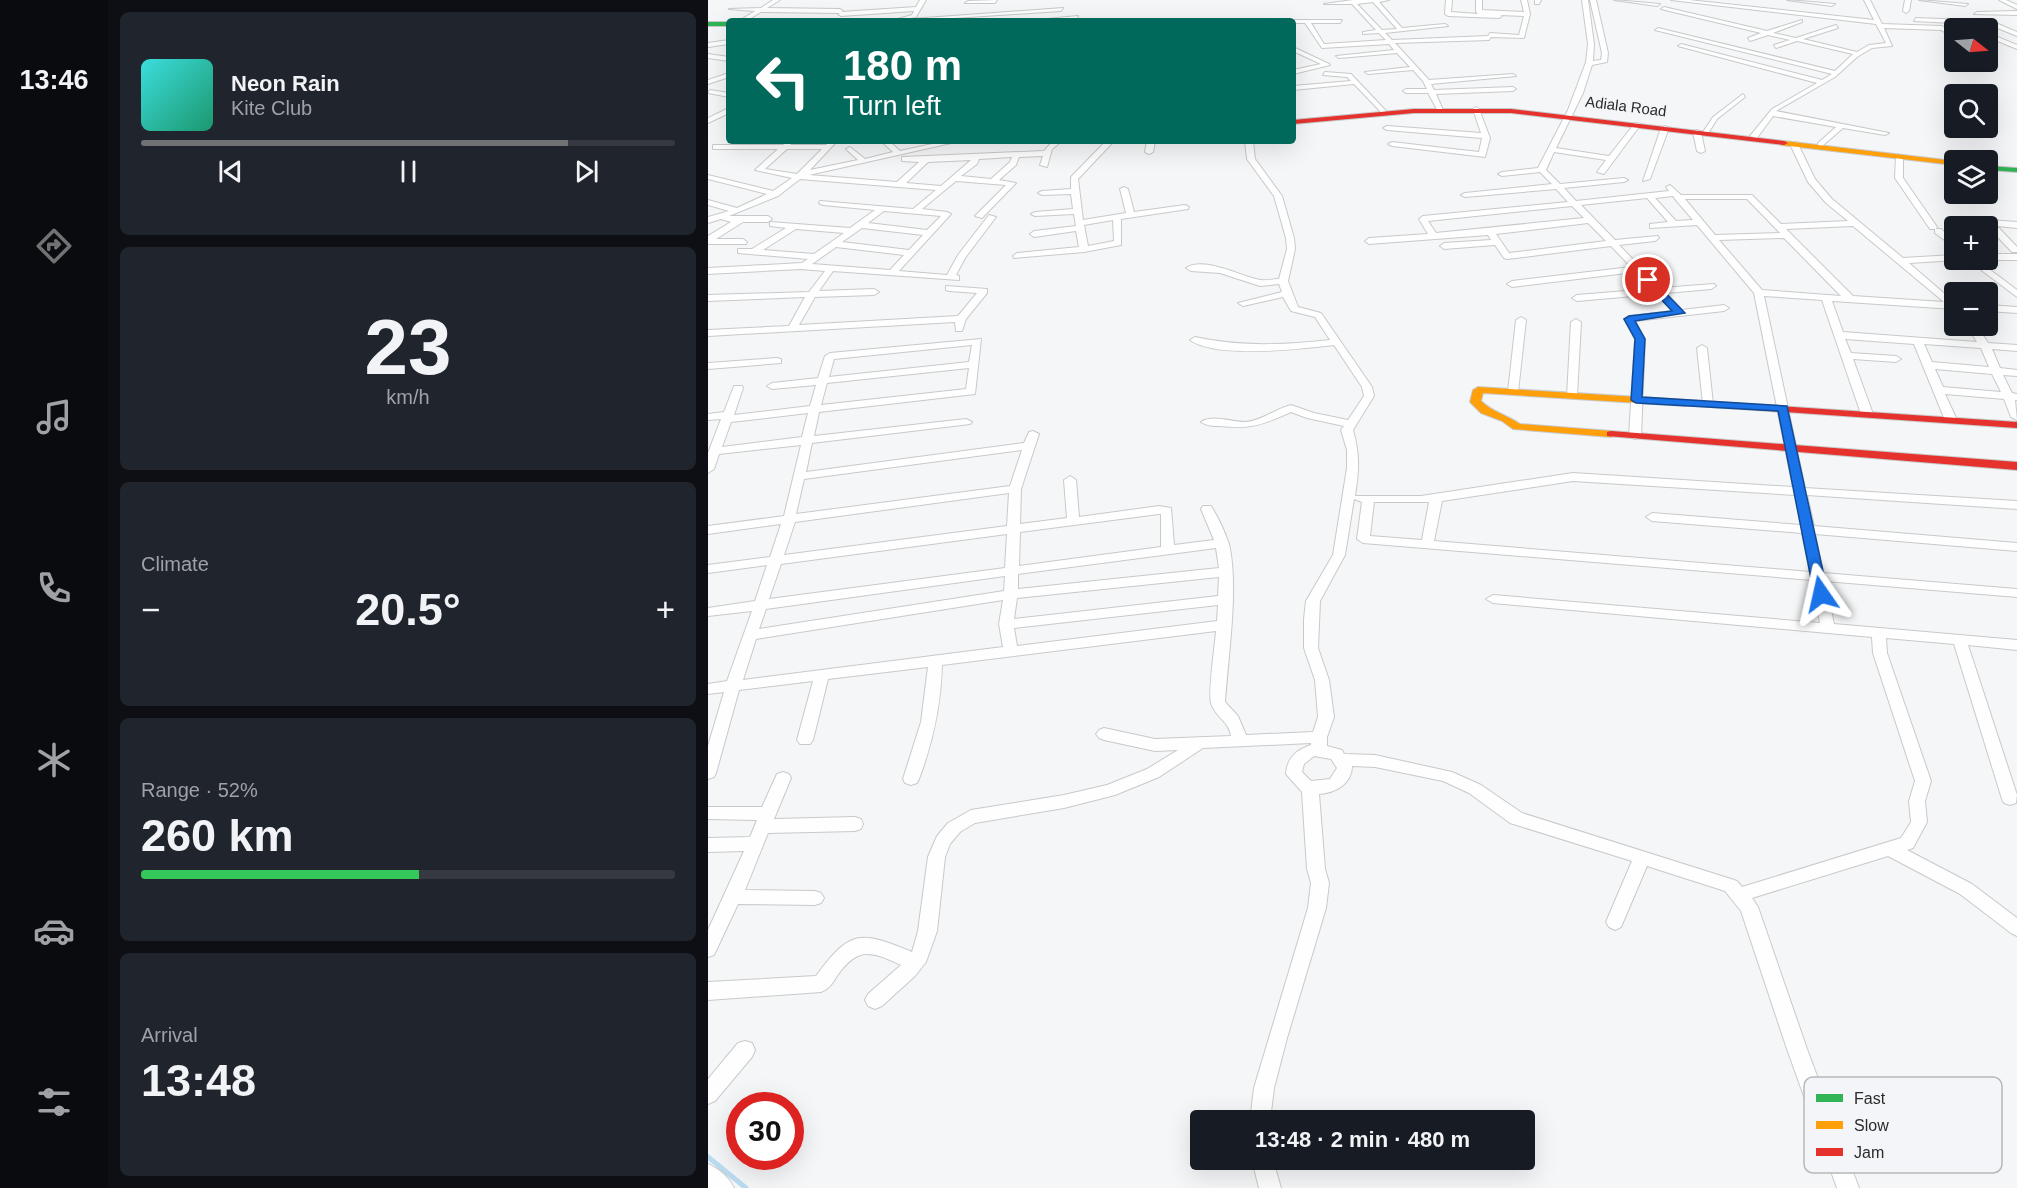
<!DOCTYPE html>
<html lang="en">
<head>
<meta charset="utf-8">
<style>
	:root { --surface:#171b24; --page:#20242c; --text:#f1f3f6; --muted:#9ea1a6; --line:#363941; --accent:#717273 }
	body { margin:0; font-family:Helvetica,sans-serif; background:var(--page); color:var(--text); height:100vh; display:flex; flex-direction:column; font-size:22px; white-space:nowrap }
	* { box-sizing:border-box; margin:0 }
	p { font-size:20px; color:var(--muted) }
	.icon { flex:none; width:33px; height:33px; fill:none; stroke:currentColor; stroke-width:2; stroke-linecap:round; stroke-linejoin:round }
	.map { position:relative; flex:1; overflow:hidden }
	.sheet { display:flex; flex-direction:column; gap:12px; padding:12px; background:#0d0f14; width:600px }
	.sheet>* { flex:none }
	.hud { position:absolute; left:18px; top:18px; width:570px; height:126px; border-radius:6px; box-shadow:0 6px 24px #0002; background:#00695c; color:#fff; overflow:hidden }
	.needle { width:39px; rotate:107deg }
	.fabs { position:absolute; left:1236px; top:18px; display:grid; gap:12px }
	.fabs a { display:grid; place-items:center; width:54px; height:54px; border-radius:6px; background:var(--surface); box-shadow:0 6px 24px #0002; font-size:30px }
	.speed { position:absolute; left:18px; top:1092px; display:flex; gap:12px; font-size:30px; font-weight:700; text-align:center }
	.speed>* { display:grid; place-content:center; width:78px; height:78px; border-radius:50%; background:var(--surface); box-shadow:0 6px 24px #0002; line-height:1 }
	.speed .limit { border:9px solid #d22; background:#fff; color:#111 }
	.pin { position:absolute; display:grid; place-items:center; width:51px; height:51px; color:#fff; margin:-26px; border:3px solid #fff; border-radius:50%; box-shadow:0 2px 6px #0007 }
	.me { position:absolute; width:66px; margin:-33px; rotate:349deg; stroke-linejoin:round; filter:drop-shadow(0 0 4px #0008) }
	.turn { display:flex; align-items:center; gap:21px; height:126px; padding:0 18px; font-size:27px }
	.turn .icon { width:78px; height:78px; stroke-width:2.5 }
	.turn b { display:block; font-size:42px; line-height:51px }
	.big { font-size:45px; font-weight:800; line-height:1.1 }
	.sheet .tile { flex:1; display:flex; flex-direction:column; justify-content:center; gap:9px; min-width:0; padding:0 21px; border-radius:9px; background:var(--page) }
	.sheet .dial { align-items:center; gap:0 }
	.dial b { font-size:78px; line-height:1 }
	.song { display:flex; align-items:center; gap:18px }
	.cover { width:72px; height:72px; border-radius:9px; background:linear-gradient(135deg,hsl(180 70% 55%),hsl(160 70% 35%)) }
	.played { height:6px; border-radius:3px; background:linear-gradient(90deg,var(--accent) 80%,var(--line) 80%) }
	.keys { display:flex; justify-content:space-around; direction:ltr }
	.heat { display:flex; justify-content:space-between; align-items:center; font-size:33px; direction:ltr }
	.charge { height:9px; border-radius:4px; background:linear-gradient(90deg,#34c759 52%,var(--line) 0) }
	.trip { position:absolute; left:482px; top:1110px; width:345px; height:60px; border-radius:6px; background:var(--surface); box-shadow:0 6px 24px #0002; font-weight:800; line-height:60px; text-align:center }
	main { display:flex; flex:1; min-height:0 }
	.tab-bar { display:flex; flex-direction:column; width:108px; justify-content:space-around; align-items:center; background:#090b0e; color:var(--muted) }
	.tab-bar .icon { width:42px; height:42px }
	.tab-bar .selected { color:var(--accent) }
	.tab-bar b { font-size:27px; color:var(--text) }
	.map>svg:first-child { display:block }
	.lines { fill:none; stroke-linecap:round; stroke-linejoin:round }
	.stream { stroke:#badbf0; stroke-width:5 }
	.street-casing { stroke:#c8c9ca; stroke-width:2 }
	.fast-casing { stroke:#c8c9ca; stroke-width:2 }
	.slow-casing { stroke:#c8c9ca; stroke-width:2 }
	.jam-casing { stroke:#c8c9ca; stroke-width:2 }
	.street { fill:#fefefe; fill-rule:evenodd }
	.fast { fill:#30b455; fill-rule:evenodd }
	.slow { fill:#ff9f0a; fill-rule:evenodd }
	.jam { fill:#e5322d; fill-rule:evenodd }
	.route { fill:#1a73e8; stroke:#114b97; stroke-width:1.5 }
	.labels { text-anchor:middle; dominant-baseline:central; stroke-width:4.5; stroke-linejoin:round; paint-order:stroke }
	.far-street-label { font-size:15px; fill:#2a2b2c; stroke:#f4f5f8 }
	.key { fill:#f4f5f8; stroke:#b7b8bb; stroke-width:1.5 }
	.key-label { font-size:16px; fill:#2a2b2c }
</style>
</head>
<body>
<main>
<nav class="tab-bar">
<b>13:46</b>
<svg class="icon selected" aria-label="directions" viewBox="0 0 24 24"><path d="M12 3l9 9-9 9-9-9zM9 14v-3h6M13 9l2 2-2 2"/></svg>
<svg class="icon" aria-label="music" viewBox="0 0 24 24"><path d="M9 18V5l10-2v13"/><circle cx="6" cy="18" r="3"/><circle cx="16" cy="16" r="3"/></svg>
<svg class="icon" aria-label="phone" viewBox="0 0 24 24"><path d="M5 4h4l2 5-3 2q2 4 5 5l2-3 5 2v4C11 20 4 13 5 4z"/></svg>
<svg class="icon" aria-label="climate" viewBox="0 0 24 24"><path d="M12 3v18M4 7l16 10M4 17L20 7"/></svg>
<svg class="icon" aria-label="car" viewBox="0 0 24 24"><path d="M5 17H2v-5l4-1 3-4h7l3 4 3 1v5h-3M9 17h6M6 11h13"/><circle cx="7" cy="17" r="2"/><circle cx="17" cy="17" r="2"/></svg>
<svg class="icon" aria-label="filters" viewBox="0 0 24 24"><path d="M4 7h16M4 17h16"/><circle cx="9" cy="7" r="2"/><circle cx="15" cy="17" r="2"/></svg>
</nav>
<section class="sheet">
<div class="tile">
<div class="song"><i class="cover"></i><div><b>Neon Rain</b><p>Kite Club</p></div></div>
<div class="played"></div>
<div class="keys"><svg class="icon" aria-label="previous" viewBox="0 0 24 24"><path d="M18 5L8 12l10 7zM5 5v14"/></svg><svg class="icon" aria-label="pause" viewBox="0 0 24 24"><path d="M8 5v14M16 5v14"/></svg><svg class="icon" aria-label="next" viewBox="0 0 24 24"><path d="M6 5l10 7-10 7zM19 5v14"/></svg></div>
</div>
<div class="tile dial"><b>23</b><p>km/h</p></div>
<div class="tile"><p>Climate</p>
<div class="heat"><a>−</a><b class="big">20.5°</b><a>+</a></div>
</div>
<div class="tile"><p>Range · 52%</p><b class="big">260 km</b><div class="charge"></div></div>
<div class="tile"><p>Arrival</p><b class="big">13:48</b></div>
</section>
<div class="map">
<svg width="1309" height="1188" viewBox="0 0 1309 1188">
	<rect width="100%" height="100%" fill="#f5f6f7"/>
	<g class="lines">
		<polyline class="stream" points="0,1157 38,1188"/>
		<defs>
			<g id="street">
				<polygon points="65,0 72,0 59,8 132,9 135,11 133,12 208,7 212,0 218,0 208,17 183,21 204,15 206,11 133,16 130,14 132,13 53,12 38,21 31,21 47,11 21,9 53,8"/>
				<polygon points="289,0 287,3 257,3 260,1"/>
				<path d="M645,0H681L671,2L694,28L737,24L740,26L677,33L684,40L780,36L782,33L811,35L816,16L792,15L794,16L791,18L740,16L737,14L738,0H744L743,12L770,14L768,12V0H774V10L816,12L813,0H819L822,14L816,38L783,37L781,40L687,43L721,80L805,74L808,76L723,84L726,90L805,87L808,89L805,91L728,94L735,110L730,111L720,93H698L695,91L698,89H719L715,81L705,70L660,74L657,72L702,67L689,53L631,58L628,56L686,50L681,44L614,48L597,23H585L587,20H634L632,23H603L616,44L678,40L671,33L655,34V32L668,30L644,4H616ZM665,2L689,29L674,30L649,4Z"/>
				<polygon points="827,0 833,0 831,4 827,4"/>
				<path d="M874,0H880L886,44L885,61L893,60L894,53L882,0H888L900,53L899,62L884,65L875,93L848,148L901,156L927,123L933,124L896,174L889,172L898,160L846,152L838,170L852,184L916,178L920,180L916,182L856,188L868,201L961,191L958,187L962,185L973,195H1044L1073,224L1140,221L1118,203L1100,182L1082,144L1089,142L1107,179L1124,199L1195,258L1246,255V260H1249L1201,263L1246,302V309L1124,301L1135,332L1269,342L1259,326H1269L1280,343L1309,345V351L1284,349L1292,368L1309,370V376L1295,375L1304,393L1309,394V400H1307L1309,420L1303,417L1296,399L1237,394L1249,420L1243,423L1237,420L1206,344L1137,339L1143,353L1188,356L1193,359L1188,362L1145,359L1165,414L1159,417L1153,414L1114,300L1056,296L1097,488L1309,501V509L1099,495L1106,526L1309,543V551L1107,534L1115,573L1309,589V597L1117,581L1126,624L1309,640V650L1260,645L1309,795L1308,803L1302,805L1296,803L1294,799L1246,644L1178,638L1179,653L1223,781L1217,801L1219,822L1205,848L1199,850L1264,884L1309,918V936L1303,933L1252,894L1180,856L1044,898L1050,907L1099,1049L1151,1188H1129L1079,1049L1033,911L1017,891L939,866L913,927L907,930L901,927L898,922L924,861L802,823L761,793L735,781L667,767L644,766C644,784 627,793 611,794L617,869L621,883L618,908L579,1038L566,1088L562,1120H542L546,1088L600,908L603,883L599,869L594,792L578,774C579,758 588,750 603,745V743L495,748L451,777L407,795L356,808L267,823L252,832L242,844L237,857L229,931L218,962L207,976L174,1006L167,1009L160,1006L157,1000L160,994L193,965C163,951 150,946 129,976C124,984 121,989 113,992L0,1000V982L108,976C142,930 151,930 204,952L210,931L220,857L229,836L240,823L263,810L356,795L399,785L439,769L470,750L447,751L396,740L391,738L388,734L391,730L396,728L447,739L523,736C521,721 507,717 503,703C500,691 507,646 508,631L234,665C233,705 225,742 211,779L209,783L203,785L197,783L195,779L213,722L220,667L120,679L105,740L102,744H92L89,740L105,681L31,690L8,773L6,777L0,779V746L16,692L0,694V684L19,681L44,611L0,616V608L47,601L59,565L0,573V565L62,557L73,524L0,534V526L76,516L93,445L11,454L6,469L0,473V453L13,419L0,420V414L16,412L26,386H34L35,388L26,415L102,406L108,385L64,389L59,386L64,383L110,378L117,356L122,353L273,339L267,394L111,412L106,436L258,419L264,422L262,424L104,443L98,472L316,443L321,432L325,431L331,434L313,489L312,524L359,518L356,480L362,476L368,480L371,517L451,506L463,508L466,545L506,540L493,509L495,506H503C510,517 517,532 521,544C531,586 520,657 517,702L530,716L538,735L605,732L610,717L609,704L607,680L596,648V619L598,601L625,555L639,468V450L633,430L636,426L599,418L583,412C554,425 544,429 512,426C505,426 499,426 493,422C503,414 524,422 537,422C553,421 567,409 583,405L606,413L640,420L656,396L654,387L626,345C593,349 508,359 482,340L487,337C533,347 576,345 622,340L607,317L583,311L575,297L535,306L530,303L574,292L571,284L552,286L512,273L483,271L478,268C496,256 534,277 552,280C558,281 565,279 571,279L579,249L578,238L566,196L539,159L537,141H545L547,159L574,196L586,238L587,249L580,281L590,307L613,313L664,387L666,396L645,430C652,455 651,470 647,496H713L865,473L1085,487L1046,293L989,225L942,228V224L960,222L939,198L873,205L907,240L950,236L951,238L947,241L911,245L953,288L1006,284L1008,286L1003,289L958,293L974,310L1016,305L1021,308L1016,311L927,321L937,339L933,436L927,439L921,436L927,339L916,319L921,316L965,311L948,294L869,301L864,298L869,295L943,289L927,272L804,287L799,284L804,281L923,267L903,246L799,259L796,258L787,245L736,249L732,246L736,243L783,240L780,235L661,244L657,241L661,238L720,234L711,219L715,216L860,202L848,189L757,197L753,195L757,193L844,184L832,172L794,176L790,174L794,172L830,168L860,110L878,62L880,44ZM965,196L967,199L985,220L968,221L947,198ZM977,199H1039L1072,233L1007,235ZM864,206L876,218L728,233L720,221ZM880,223L898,241L801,253L788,234ZM1145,226L1236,302L1145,296L1078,229ZM1076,238L1133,296L1054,290L1011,240ZM1216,344L1273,348L1281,367L1224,362ZM264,345L261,362L121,377L126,359ZM261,368L258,389L113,405L119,383ZM1227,369L1284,374L1293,392L1235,387ZM100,413L94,437L14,447L23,422ZM314,450L302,486L88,514L96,479ZM865,481L1087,495L1093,525L944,513L938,517L944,521L1094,533L1102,572L726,541L734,501ZM301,493L299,526L76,555L87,522ZM646,499L654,502L649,539L655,543L1104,580L1112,623L785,595L778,599L785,603L1164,637L1165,653L1207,781L1201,801L1203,822L1193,838L1034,887L1029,881L1023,879L814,813L773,785L744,772L667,755L636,754L634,750L619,746V737L626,717L621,680L610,648L612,601L637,555ZM666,502H721L714,540L662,536ZM451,514H453V547L311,566L312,532ZM299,534L297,568L61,599L73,564ZM508,548L511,568L310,589V574ZM297,576L296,591L51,629L58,609ZM511,577L510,596L306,619L309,598ZM295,600L291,624L295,647L35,680L48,639ZM510,605L509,621L309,646L306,628ZM606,756L623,759L629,768L622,779L603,781L594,772L596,764Z"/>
				<polygon points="906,0 952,4 949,6"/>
				<polygon points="963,0 981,0 1166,20 1156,0 1162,0 1174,24 1234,26 1246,33 1246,37 1233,30 1176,28 1184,46 1164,48 1149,57 1127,77 1068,111 1181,133 1177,135 1135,128 1113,147 1110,147 1110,143 1128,127 1065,116 1049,138 1042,136 1064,109 1109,83 970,46 973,44 1114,80 1124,74 947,30 950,28 1127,71 1145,54 1089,41 1068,48 1066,45 1082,40 1060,35 1042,41 1040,38 1053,33 953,9 956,7 1059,31 1094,20 1094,22 1065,33 1088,38 1128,25 1130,28 1095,39 1149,52 1161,45 1178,43 1168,24"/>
				<polygon points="1079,0 1127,4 1124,6"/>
				<polygon points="1197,0 1203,0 1201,11 1198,13 1195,11"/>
				<polygon points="1211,0 1260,4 1257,6"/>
				<polygon points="1291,0 1298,0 1309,5 1309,9"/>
				<polygon points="355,8 353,11 200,21 203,19"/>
				<polygon points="1309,11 1309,15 1266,14 1269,12"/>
				<polygon points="370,16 368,19 336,21 339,19"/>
				<polygon points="1208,18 1283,21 1309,32 1309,36 1282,25 1206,21"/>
				<polygon points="1280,33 1309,45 1309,49 1280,37"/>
				<polygon points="21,40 21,44 0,47 0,43"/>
				<polygon points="585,47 621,64 622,65 585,74 585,70 613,64 585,51"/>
				<polygon points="0,54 21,57 21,61 0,58"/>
				<polygon points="617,72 643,74 678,111 673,112 646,84 585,90 585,86 643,81 639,77 615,75"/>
				<polygon points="21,73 21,77 0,84 0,80"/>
				<polygon points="2,90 21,93 21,97 0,93"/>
				<polygon points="1035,94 1037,97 1009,119 1001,132 995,132 1005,117"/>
				<polygon points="768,107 771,109 782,138 777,157 684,146 680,144 684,142 771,152 774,138 679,130 675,128 679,126 773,133 765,109"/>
				<polygon points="21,108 21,113 0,123 0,118"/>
				<polygon points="957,126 961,128 942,179 935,181 953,128"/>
				<polygon points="989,130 993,132 997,151 993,153 989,151 985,132"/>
				<path d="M121,141H129L102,170L150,160L138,149L142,147L157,159L185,152L173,141H181L192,151L238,141H252L101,175L189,182L211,162L194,161V157L336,151L345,141H354L344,149L339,167L332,165L335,156L311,157L308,165L291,180L308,183L274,218L267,216L298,185L248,181L214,209L239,212L243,214L191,271L239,275L250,255L281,215L288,217L257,258L248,275L251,276V280L125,271L111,291L166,289L171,292L166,295L107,297L91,325L250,316L269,293L241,291L238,290V286L279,289V293L258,319L254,331H248L247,322L0,336V330L81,326L97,297L0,301V295L101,292L117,271L93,269L0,274V268L94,263L100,259L30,253V249H44L78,228L62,226V222L142,228L167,210L115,205L111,203L112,201L205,209L228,190L92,179L70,196L21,216H60L64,219L60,222H35L8,239H35L39,242L38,244H0V236L23,222L13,219L0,223V217L21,211L0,205V200L29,208L59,194L0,179V175L65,191L84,178L47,170L70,149H5V145H75L80,142L83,145H118ZM79,149H114L89,174L57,169ZM304,157L302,162L283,179L253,176L269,164L271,159ZM263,160L233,186L198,183L220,162ZM176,211L233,216L219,230L160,223ZM154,228L215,235L201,250L134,242ZM88,229L136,233L106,254L55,250ZM128,247L196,255L182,270L104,264Z"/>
				<path d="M398,141H406L370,179L375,220L418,213L412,189L416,187L420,189L426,212L477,205L481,207L480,209L413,219V245L376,252L306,258L305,256L309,253L371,247L368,231L326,237L322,234L326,231L368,226L366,214L327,216L323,214L327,212L365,209L363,194L334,195L330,193L334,191L363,189V177ZM405,220L406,241L380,246L376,225Z"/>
				<polygon points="439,141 447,141 445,152 441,154 437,152"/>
				<polygon points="1188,155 1195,157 1195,178 1229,227 1228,229 1222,229 1187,178"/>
				<polygon points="1281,220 1309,222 1309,228 1289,226 1309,247 1309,252 1304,252 1278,225 1277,223"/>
				<polygon points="1227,229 1233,229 1246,241 1246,247 1227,233"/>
				<rect x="1280" y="254" width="29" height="6"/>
				<polygon points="1260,260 1269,260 1309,290 1309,297"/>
				<polygon points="1280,305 1309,307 1309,313 1280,311"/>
				<polygon points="813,317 818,320 810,392 805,395 800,392 808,320"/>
				<polygon points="868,319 873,322 869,396 864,399 859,396 863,322"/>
				<polygon points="994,345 999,348 1005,404 1000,407 995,404 989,348"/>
				<polygon points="69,358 73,359 73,363 0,369 0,363"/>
				<polygon points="75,772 81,774 83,778 66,819 147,817 153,819 155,824 153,829 147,831 60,833 37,890 107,891 113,893 116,898 113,903 107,905 30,904 6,955 0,957 0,930 36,851 0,852 0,838 42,837 49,820 0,819 0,807 54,807 69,774"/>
				<polygon points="37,1041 44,1043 47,1050 44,1057 7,1101 0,1104 0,1079 30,1043"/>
				<polygon points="544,1160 565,1160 573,1188 551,1188"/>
				<path d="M0,1164C11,1169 21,1177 26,1188H0Z"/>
			</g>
			<g id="fast">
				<rect x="0" y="22" width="21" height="4"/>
				<polygon points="1280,166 1309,168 1309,172 1280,170"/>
			</g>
			<g id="slow">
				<polygon points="1076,141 1246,161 1246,165 1073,145 1073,141"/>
				<path d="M770,387L978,400L983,403L978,406L775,393L773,401C784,412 799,415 812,424L903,431L909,434L903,437L805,429L794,421L773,413L762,402L765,390Z"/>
			</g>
			<g id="jam">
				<polygon points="706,109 803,109 1076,141 1080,143 1076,145 803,113 706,113 585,124 585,120"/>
				<polygon points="978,400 1309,422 1309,428 974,405 973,403"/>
				<polygon points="903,431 1309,462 1309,470 899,436 899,432"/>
			</g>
		</defs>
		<use href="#street" class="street-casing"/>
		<use href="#fast" class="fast-casing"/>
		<use href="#slow" class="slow-casing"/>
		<use href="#jam" class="jam-casing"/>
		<use href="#street" class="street"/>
		<use href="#fast" class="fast"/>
		<use href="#slow" class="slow"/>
		<use href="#jam" class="jam"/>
	</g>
	<polygon class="route" points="937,278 943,278 977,313 927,321 937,339 934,397 1079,406 1120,594 1118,597 1108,597 1106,594 1070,411 928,403 923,400 927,339 916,319 921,316 964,311 937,282"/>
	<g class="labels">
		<g class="far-street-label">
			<text transform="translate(918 106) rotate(7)">Adiala Road</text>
		</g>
	</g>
	<rect x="1096" y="1077" width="198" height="96" rx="9" class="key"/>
	<rect x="1108" y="1094" width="27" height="8" fill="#30b455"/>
	<rect x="1108" y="1121" width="27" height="8" fill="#ff9f0a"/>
	<rect x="1108" y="1148" width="27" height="8" fill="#e5322d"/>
	<g class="key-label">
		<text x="1146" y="1104">Fast</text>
		<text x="1146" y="1131">Slow</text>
		<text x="1146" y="1158">Jam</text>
	</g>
</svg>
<div class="fabs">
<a><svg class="needle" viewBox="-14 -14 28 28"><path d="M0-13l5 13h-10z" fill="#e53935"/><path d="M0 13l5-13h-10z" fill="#9ea1a6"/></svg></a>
<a><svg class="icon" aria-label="search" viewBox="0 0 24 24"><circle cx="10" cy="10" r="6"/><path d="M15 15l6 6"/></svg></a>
<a><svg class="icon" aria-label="layers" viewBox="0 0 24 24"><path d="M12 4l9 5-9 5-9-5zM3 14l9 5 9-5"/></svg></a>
<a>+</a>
<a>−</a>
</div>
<div class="speed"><div class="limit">30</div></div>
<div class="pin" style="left:940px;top:280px;background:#d93025"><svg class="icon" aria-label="arrive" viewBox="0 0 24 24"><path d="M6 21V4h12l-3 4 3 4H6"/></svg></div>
<svg class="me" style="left:1113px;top:594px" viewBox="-20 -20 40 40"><path d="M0-17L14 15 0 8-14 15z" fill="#1a73e8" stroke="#fff" stroke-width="4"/></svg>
<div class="trip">13:48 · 2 min · 480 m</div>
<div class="hud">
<div class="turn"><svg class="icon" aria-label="left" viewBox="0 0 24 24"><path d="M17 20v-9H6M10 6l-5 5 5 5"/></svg><div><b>180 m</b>Turn left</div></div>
</div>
</div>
</main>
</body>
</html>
